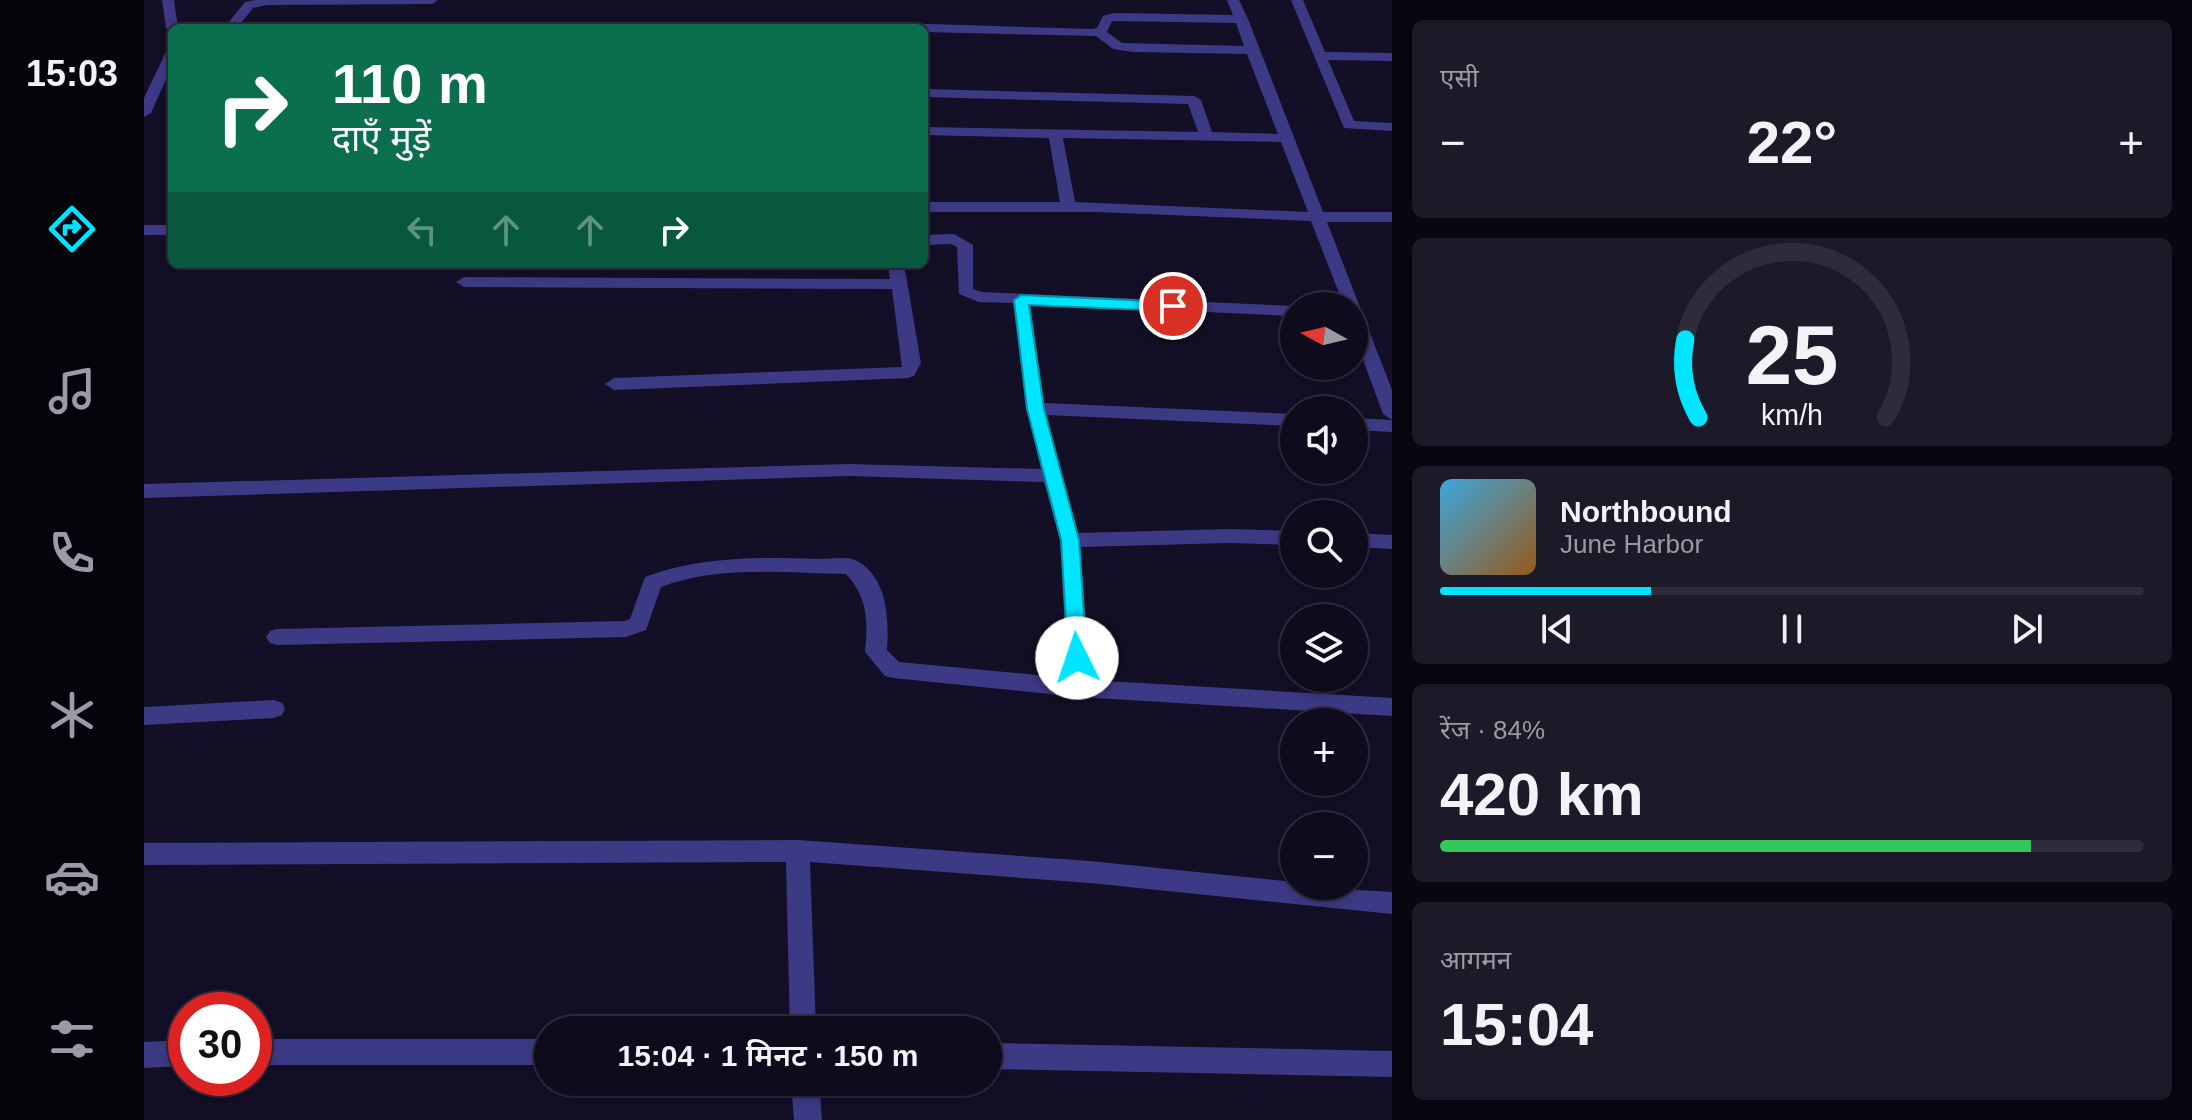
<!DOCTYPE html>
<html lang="hi">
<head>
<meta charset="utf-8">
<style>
	:root { --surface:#0e0b1c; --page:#1c1929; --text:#f1f3f6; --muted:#9b9ba3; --line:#2e2b3b; --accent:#00e5ff }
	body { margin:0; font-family:Arial,"Noto Sans Devanagari",sans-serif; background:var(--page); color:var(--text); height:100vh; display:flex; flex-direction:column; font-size:30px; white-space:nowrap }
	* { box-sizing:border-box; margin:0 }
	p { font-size:26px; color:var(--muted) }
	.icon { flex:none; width:44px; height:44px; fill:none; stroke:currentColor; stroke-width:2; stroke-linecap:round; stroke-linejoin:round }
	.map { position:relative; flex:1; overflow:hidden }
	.side { display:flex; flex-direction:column; gap:20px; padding:20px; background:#08060f; width:800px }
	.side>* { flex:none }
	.hud { position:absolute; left:24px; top:24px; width:760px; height:244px; border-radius:12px; box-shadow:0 4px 12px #0003,0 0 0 2px var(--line); background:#0b6e4f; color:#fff; overflow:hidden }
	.needle { width:52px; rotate:278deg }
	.fabs { position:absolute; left:1136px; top:292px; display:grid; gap:16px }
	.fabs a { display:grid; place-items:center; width:88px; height:88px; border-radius:50%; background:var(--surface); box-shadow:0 4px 12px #0003,0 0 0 2px var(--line); font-size:40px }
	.speed { position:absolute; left:24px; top:992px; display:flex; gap:16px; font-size:40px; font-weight:700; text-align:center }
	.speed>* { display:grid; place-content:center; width:104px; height:104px; border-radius:50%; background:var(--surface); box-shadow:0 4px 12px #0003,0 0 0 2px var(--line); line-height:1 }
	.speed .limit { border:12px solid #d22; background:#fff; color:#111 }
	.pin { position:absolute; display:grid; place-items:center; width:68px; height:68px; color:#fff; margin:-34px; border:4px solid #fff; border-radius:50%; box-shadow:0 2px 8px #0007 }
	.me { position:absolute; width:88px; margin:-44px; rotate:356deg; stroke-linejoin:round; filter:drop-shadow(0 0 6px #0008) }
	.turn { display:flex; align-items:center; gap:28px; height:168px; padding:0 32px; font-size:36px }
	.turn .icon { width:104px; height:104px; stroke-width:2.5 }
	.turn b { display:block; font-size:56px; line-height:68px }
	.lanes { display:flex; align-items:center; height:76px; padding:0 32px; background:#0003; justify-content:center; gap:40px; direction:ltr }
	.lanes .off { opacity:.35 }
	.big { font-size:60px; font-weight:600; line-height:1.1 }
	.side .card { flex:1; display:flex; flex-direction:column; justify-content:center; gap:12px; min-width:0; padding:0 28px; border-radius:12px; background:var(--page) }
	.side .dial { align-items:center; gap:0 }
	.dial svg { height:208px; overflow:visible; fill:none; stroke:var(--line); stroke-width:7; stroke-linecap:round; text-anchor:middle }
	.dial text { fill:var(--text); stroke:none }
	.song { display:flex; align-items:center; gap:24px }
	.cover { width:96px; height:96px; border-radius:12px; background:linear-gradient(135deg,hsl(200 70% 55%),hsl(30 70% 35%)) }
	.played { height:8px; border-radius:4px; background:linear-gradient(90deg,var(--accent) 30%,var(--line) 30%) }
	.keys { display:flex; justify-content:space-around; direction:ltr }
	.heat { display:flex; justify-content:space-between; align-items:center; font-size:44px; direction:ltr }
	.charge { height:12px; border-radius:6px; background:linear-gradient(90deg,#34c759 84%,var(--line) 0) }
	.trip { position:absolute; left:390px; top:1016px; width:468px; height:80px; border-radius:40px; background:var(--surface); box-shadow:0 4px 12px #0003,0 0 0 2px var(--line); font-weight:600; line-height:80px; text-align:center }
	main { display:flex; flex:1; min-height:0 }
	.tabs { display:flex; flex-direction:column; width:144px; justify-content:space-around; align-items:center; background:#06040b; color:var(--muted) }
	.tabs .icon { width:56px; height:56px }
	.tabs .on { color:var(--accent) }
	.tabs b { font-size:36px; color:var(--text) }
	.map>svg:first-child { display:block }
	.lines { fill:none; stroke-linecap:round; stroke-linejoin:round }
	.minor { fill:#3d3a85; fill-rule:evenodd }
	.route { fill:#00e5ff; stroke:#0095a6; stroke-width:2 }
</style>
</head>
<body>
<main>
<nav class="tabs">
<b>15:03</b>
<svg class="icon on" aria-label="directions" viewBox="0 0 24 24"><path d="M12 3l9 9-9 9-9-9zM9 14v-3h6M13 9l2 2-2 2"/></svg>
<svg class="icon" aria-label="music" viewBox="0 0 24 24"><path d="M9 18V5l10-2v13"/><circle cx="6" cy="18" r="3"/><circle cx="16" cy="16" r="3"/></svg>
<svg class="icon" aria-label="phone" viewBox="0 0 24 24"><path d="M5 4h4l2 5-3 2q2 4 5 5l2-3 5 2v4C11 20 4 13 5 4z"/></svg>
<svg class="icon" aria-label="climate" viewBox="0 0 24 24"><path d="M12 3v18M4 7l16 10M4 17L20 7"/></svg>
<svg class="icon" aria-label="car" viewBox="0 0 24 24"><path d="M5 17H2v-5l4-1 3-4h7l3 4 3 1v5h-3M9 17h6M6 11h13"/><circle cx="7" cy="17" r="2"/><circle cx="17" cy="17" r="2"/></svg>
<svg class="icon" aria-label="filters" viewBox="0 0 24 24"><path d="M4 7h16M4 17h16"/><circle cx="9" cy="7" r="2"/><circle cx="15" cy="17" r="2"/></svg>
</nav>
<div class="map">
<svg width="1248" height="1120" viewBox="0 0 1248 1120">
	<rect width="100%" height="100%" fill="#130f26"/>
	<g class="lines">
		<g class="minor">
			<polygon points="18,0 30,0 34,28 28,28 28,32 22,28"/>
			<polygon points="111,0 294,0 288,4 123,5 109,8 93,28 80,28 101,2"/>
			<path d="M1083,0H1095L1104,19L1179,212H1248V222H1183L1248,390V420L1239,414L1210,335V306H1200L1167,221L953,212H780V202H916L905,138L780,135V127L1054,132L1044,104L780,97V89L1050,96L1057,100L1068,132L1134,134L1103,54L989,52L969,49L952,36L780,32V28H618L624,24L722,22L948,29L953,28L959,16L970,13L1089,15ZM968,21L1092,23L1100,46L978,43L963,32ZM919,138L1137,142L1164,212L931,202Z"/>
			<polygon points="1147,0 1159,0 1181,52 1248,53 1248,61 1184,60 1210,121 1248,123 1248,131 1200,128"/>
			<polygon points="28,48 28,66 7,113 0,117 0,98 22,52"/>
			<rect x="0" y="225" width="28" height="10"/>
			<path d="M810,234L829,245V289L838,292L1150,306V316L886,304L900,403L1150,414V426L902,415L934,533L1085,529L1150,531V545L1085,543L936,547L945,680L1248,698V716L935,697L749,678L741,676L721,652C724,621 724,598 702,574C642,573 574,565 517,587L502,630L482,637L133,645L126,643L122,637L126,631L133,629L481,621L486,619L501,577C557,556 617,557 676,559C687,559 704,556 713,561C744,578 745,620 743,650L755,662L924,678L916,540L900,482L705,476L0,498V484L705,464L897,469L883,409L869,303L835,302L815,294L813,247L807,244L780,245V235Z"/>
			<polygon points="744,264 760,264 777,363 770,376 764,378 470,390 461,384 470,378 758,367 748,289 320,287 312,282 320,277 746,279"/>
			<polygon points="1210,418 1248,420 1248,432 1210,430"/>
			<polygon points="1210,533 1248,535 1248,549 1210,547"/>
			<polygon points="130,700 138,703 141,709 138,715 130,718 0,725 0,707"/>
			<polygon points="654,840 946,861 1150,882 1150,886 1248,892 1248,914 946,883 666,862 672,1030 646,1030 642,862 0,865 0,843"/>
			<rect x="110" y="1039" width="294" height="26"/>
			<polygon points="42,1040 42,1066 0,1068 0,1042"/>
			<polygon points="844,1043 1248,1051 1248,1077 844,1069"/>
			<polygon points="647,1082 675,1082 678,1120 650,1120"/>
		</g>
	</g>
	<polygon class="route" points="877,295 1029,302 1036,306 1029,311 885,305 900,409 935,540 943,658 933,666 924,658 917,540 883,409 870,300"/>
</svg>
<div class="fabs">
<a><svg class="needle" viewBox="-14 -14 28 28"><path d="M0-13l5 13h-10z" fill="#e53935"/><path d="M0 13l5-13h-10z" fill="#9b9ba3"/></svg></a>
<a><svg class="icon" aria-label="sound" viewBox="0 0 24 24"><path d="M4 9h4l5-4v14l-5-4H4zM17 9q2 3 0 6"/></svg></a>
<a><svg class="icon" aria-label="search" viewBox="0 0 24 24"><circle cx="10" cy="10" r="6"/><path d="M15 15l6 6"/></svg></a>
<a><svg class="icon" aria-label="layers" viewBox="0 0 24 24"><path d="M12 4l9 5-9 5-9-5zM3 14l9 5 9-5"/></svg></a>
<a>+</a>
<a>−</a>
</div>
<div class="speed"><div class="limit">30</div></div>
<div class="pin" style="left:1029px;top:306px;background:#d93025"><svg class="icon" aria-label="arrive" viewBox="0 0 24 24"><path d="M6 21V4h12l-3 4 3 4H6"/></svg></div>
<svg class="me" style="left:933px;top:658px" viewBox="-20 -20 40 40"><circle r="19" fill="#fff"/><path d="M0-13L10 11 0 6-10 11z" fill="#00e5ff"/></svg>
<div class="trip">15:04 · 1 मिनट · 150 m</div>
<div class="hud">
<div class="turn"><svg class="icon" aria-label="right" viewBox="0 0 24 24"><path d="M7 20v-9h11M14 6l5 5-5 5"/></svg><div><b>110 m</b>दाएँ मुड़ें</div></div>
<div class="lanes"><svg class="icon off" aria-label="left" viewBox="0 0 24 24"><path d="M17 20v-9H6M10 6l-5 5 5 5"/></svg><svg class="icon off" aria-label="ahead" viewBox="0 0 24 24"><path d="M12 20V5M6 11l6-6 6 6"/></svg><svg class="icon off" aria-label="ahead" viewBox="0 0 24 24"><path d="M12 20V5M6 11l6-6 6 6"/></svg><svg class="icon" aria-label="right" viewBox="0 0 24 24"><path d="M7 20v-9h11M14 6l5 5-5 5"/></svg></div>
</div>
</div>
<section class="side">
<div class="card"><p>एसी</p>
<div class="heat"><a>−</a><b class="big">22°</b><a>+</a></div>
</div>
<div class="card dial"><svg viewBox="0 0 100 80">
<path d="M14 69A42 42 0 1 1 86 69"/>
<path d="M14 69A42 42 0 0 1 9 39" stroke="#00e5ff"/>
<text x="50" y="56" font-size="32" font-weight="700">25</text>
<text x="50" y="72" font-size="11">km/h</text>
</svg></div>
<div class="card">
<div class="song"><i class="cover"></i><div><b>Northbound</b><p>June Harbor</p></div></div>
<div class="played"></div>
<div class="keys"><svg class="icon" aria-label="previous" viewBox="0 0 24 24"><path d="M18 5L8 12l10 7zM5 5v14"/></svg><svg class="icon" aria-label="pause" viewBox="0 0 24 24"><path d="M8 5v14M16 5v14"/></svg><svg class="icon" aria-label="next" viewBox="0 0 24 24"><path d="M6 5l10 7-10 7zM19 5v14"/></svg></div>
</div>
<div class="card"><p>रेंज · 84%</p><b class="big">420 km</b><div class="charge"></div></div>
<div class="card"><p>आगमन</p><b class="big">15:04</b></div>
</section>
</main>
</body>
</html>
